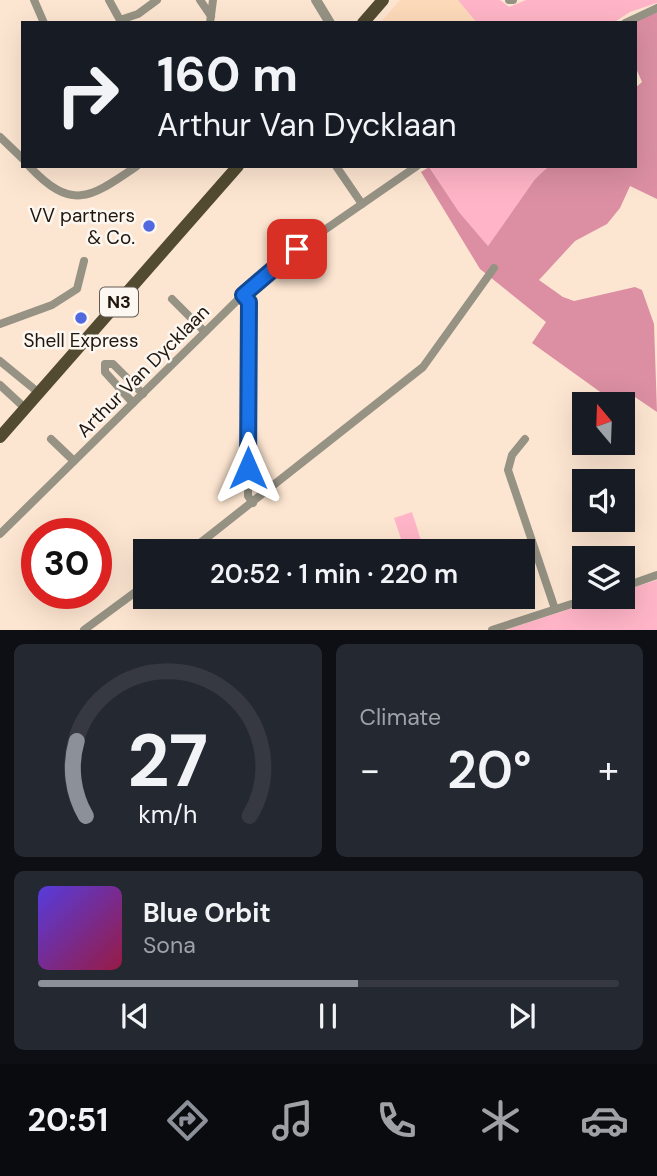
<!DOCTYPE html>
<html lang="en">
<head>
<meta charset="utf-8">
<style>
	:root { --surface:#171b24; --page:#242831; --text:#f1f3f6; --muted:#9ea1a6; --line:#363941; --accent:#8c9099 }
	body { margin:0; font-family:"DM Sans",sans-serif; background:var(--page); color:var(--text); height:100vh; display:flex; flex-direction:column; font-size:26px; white-space:nowrap }
	* { box-sizing:border-box; margin:0 }
	p { font-size:23px; color:var(--muted) }
	.icon { flex:none; width:38px; height:38px; fill:none; stroke:currentColor; stroke-width:2; stroke-linecap:round; stroke-linejoin:round }
	.map { position:relative; height:630px; overflow:hidden }
	.sheet { display:flex; flex-direction:column; gap:14px; padding:14px; background:#0d0f14; flex:1 }
	.sheet>* { flex:none }
	.banner { position:absolute; left:21px; top:21px; width:616px; height:147px; border-radius:0px; box-shadow:0 7px 28px #0002; background:#171b24; color:var(--text); overflow:hidden }
	.needle { width:46px; rotate:341deg }
	.buttons { position:absolute; left:572px; top:392px; display:grid; gap:14px }
	.buttons a { display:grid; place-items:center; width:63px; height:63px; border-radius:0px; background:var(--surface); box-shadow:0 7px 28px #0002; font-size:35px }
	.speed { position:absolute; left:21px; top:518px; display:flex; gap:14px; font-size:35px; font-weight:700; text-align:center }
	.speed>* { display:grid; place-content:center; width:91px; height:91px; border-radius:50%; background:var(--surface); box-shadow:0 7px 28px #0002; line-height:1 }
	.speed .limit { border:10px solid #d22; background:#fff; color:#111 }
	.pin { position:absolute; display:grid; place-items:center; width:60px; height:60px; color:#fff; margin:-30px; border-radius:14px; box-shadow:0 4px 10px #0006 }
	.me { position:absolute; width:77px; margin:-38px; rotate:0deg; stroke-linejoin:round; filter:drop-shadow(0 0 5px #0008) }
	.turn { display:flex; align-items:center; gap:24px; height:147px; padding:0 21px; font-size:32px }
	.turn .icon { width:91px; height:91px; stroke-width:2.5 }
	.turn b { display:block; font-size:49px; line-height:60px }
	.big { font-size:52px; font-weight:600; line-height:1.1 }
	.sheet .card { flex:1; display:flex; flex-direction:column; justify-content:center; gap:10px; min-width:0; padding:0 24px; border-radius:10px; background:var(--page) }
	.sheet .dial { align-items:center; gap:0 }
	.dial svg { height:182px; overflow:visible; fill:none; stroke:var(--line); stroke-width:7; stroke-linecap:round; text-anchor:middle }
	.dial text { fill:var(--text); stroke:none }
	.song { display:flex; align-items:center; gap:21px }
	.cover { width:84px; height:84px; border-radius:10px; background:linear-gradient(135deg,hsl(250 70% 55%),hsl(340 70% 35%)) }
	.played { height:7px; border-radius:4px; background:linear-gradient(90deg,var(--accent) 55%,var(--line) 55%) }
	.keys { display:flex; justify-content:space-around; direction:ltr }
	.heat { display:flex; justify-content:space-between; align-items:center; font-size:38px; direction:ltr }
	.sheet .tiles { flex:1; display:grid; gap:14px; grid-template-columns:1fr 1fr }
	.card:last-child { grid-column:span 2 }
	.trip { position:absolute; left:133px; top:539px; width:402px; height:70px; border-radius:0px; background:var(--surface); box-shadow:0 7px 28px #0002; font-weight:600; line-height:70px; text-align:center }
	.tabs { display:flex; height:112px; justify-content:space-around; align-items:center; background:#090b0e; color:var(--muted) }
	.tabs .icon { width:49px; height:49px }
	.tabs .selected { color:var(--accent) }
	.tabs b { font-size:32px; color:var(--text) }
	.map>svg:first-child { display:block }
	.built { fill:#fddaba }
	.green { fill:#ffb5c7 }
	.forest { fill:#dc8fa3 }
	.lines { fill:none; stroke-linecap:round; stroke-linejoin:round }
	.minor { stroke:#969284; stroke-width:8 }
	.tertiary { stroke:#969284; stroke-width:10 }
	.primary { stroke:#524b31; stroke-width:12 }
	.route-casing { stroke:#114b97; stroke-width:18 }
	.route { stroke:#1a73e8; stroke-width:12 }
	.poi-dot { fill:#5169de; stroke:#fcf7f1; stroke-width:2.5 }
	.labels { text-anchor:middle; dominant-baseline:central; stroke-width:5; stroke-linejoin:round; paint-order:stroke }
	.shield { fill:#fcf7f1; stroke:#625a51; stroke-width:2 }
	.shield-label { font-size:18px; font-weight:bold; fill:#20160d }
	.poi-label { font-size:19px; fill:#20160d; stroke:#fcf7f1; text-anchor:end }
	.street-label { font-size:19px; fill:#20160d; stroke:#fcf7f1 }
</style>
</head>
<body>
<div class="map">
<svg width="657" height="630" viewBox="0 0 657 630">
	<rect width="100%" height="100%" fill="#fde6d1"/>
	<polygon class="built" points="400,0 458,0 477,23 380,23"/>
	<g class="green">
		<polygon points="458,0 500,0 509,7 526,0 657,0 657,3 630,12 613,23 477,23"/>
		<polygon points="549,166 535,179 488,246 459,212 429,167"/>
		<polygon points="412,512 424,550 405,551 394,518"/>
		<polygon points="657,580 657,630 506,630 606,597 623,597 623,591"/>
	</g>
	<polygon class="forest" points="657,12 657,199 630,186 620,208 607,224 575,241 539,280 563,297 574,301 635,287 642,290 654,324 657,412 632,395 623,407 617,404 532,343 546,322 480,269 421,172 429,167 459,212 488,246 535,179 549,166 635,166 635,88 642,82 635,66 635,23 632,23"/>
	<g class="lines">
		<g class="minor">
			<polyline points="34,0 44,23"/>
			<polyline points="109,0 120,20 138,14 157,0"/>
			<polyline points="200,0 211,16"/>
			<polyline points="509,0 513,0"/>
			<polyline points="210,23 213,0"/>
			<polyline points="625,23 657,8"/>
			<polyline points="0,137 23,159"/>
			<path d="M29,166C72,212 90,198 137,166"/>
			<polyline points="336,166 362,204"/>
			<polyline points="243,295 249,302 248,496 253,503"/>
			<polyline points="172,299 205,332"/>
			<polyline points="0,324 52,305 77,289 84,261"/>
			<polyline points="0,361 39,393"/>
			<polyline points="0,385 26,409"/>
			<polyline points="133,403 105,372 105,364 113,364 143,394"/>
			<polyline points="51,439 74,461"/>
			<polyline points="525,439 512,455 508,470 555,609"/>
			<polyline points="0,534 259,279 310,240 417,166"/>
			<polyline points="190,551 423,367 494,268"/>
			<polyline points="623,587 657,575"/>
			<polyline points="84,630 145,585"/>
			<polyline points="492,630 593,597"/>
		</g>
		<polyline class="tertiary" points="316,0 330,23"/>
		<g class="primary">
			<polyline points="363,23 383,0"/>
			<polyline points="0,437 238,166"/>
		</g>
	</g>
	<g class="lines">
		<defs>
			<polyline id="route" points="248,468 249,302 243,295 297,249"/>
		</defs>
		<use href="#route" class="route-casing"/>
		<use href="#route" class="route"/>
	</g>
	<g class="poi-dot">
		<circle cx="149" cy="226" r="7"/>
		<circle cx="81" cy="318" r="7"/>
	</g>
	<g class="labels">
		<rect class="shield" x="100" y="287.5" width="38" height="29" rx="5"/>
		<g class="shield-label">
			<text x="119" y="302">N3</text>
		</g>
		<g class="poi-label">
			<text x="135" y="215">VV partners<tspan x="135" dy="22">&amp; Co.</tspan></text>
			<text x="81" y="340" text-anchor="middle">Shell Express</text>
		</g>
		<g class="street-label">
			<text transform="translate(143 371) rotate(-45)">Arthur Van Dycklaan</text>
		</g>
	</g>
</svg>
<div class="buttons">
<a><svg class="needle" viewBox="-14 -14 28 28"><path d="M0-13l5 13h-10z" fill="#e53935"/><path d="M0 13l5-13h-10z" fill="#9ea1a6"/></svg></a>
<a><svg class="icon" aria-label="sound" viewBox="0 0 24 24"><path d="M4 9h4l5-4v14l-5-4H4zM17 9q2 3 0 6"/></svg></a>
<a><svg class="icon" aria-label="layers" viewBox="0 0 24 24"><path d="M12 4l9 5-9 5-9-5zM3 14l9 5 9-5"/></svg></a>
</div>
<div class="speed"><div class="limit">30</div></div>
<div class="pin" style="left:297px;top:249px;background:#d93025"><svg class="icon" aria-label="arrive" viewBox="0 0 24 24"><path d="M6 21V4h12l-3 4 3 4H6"/></svg></div>
<svg class="me" style="left:248px;top:468px" viewBox="-20 -20 40 40"><path d="M0-17L14 15 0 8-14 15z" fill="#1a73e8" stroke="#fff" stroke-width="4"/></svg>
<div class="trip">20:52 · 1 min · 220 m</div>
<div class="banner">
<div class="turn"><svg class="icon" aria-label="right" viewBox="0 0 24 24"><path d="M7 20v-9h11M14 6l5 5-5 5"/></svg><div><b>160 m</b>Arthur Van Dycklaan</div></div>
</div>
</div>
<section class="sheet">
<div class="tiles">
<div class="card dial"><svg viewBox="0 0 100 80">
<path d="M14 69A42 42 0 1 1 86 69"/>
<path d="M14 69A42 42 0 0 1 10 36" stroke="#8c9099"/>
<text x="50" y="56" font-size="32" font-weight="700">27</text>
<text x="50" y="72" font-size="11">km/h</text>
</svg></div>
<div class="card"><p>Climate</p>
<div class="heat"><a>−</a><b class="big">20°</b><a>+</a></div>
</div>
<div class="card">
<div class="song"><i class="cover"></i><div><b>Blue Orbit</b><p>Sona</p></div></div>
<div class="played"></div>
<div class="keys"><svg class="icon" aria-label="previous" viewBox="0 0 24 24"><path d="M18 5L8 12l10 7zM5 5v14"/></svg><svg class="icon" aria-label="pause" viewBox="0 0 24 24"><path d="M8 5v14M16 5v14"/></svg><svg class="icon" aria-label="next" viewBox="0 0 24 24"><path d="M6 5l10 7-10 7zM19 5v14"/></svg></div>
</div>
</div>
</section>
<nav class="tabs">
<b>20:51</b>
<svg class="icon selected" aria-label="directions" viewBox="0 0 24 24"><path d="M12 3l9 9-9 9-9-9zM9 14v-3h6M13 9l2 2-2 2"/></svg>
<svg class="icon" aria-label="music" viewBox="0 0 24 24"><path d="M9 18V5l10-2v13"/><circle cx="6" cy="18" r="3"/><circle cx="16" cy="16" r="3"/></svg>
<svg class="icon" aria-label="phone" viewBox="0 0 24 24"><path d="M5 4h4l2 5-3 2q2 4 5 5l2-3 5 2v4C11 20 4 13 5 4z"/></svg>
<svg class="icon" aria-label="climate" viewBox="0 0 24 24"><path d="M12 3v18M4 7l16 10M4 17L20 7"/></svg>
<svg class="icon" aria-label="car" viewBox="0 0 24 24"><path d="M5 17H2v-5l4-1 3-4h7l3 4 3 1v5h-3M9 17h6M6 11h13"/><circle cx="7" cy="17" r="2"/><circle cx="17" cy="17" r="2"/></svg>
</nav>
</body>
</html>
